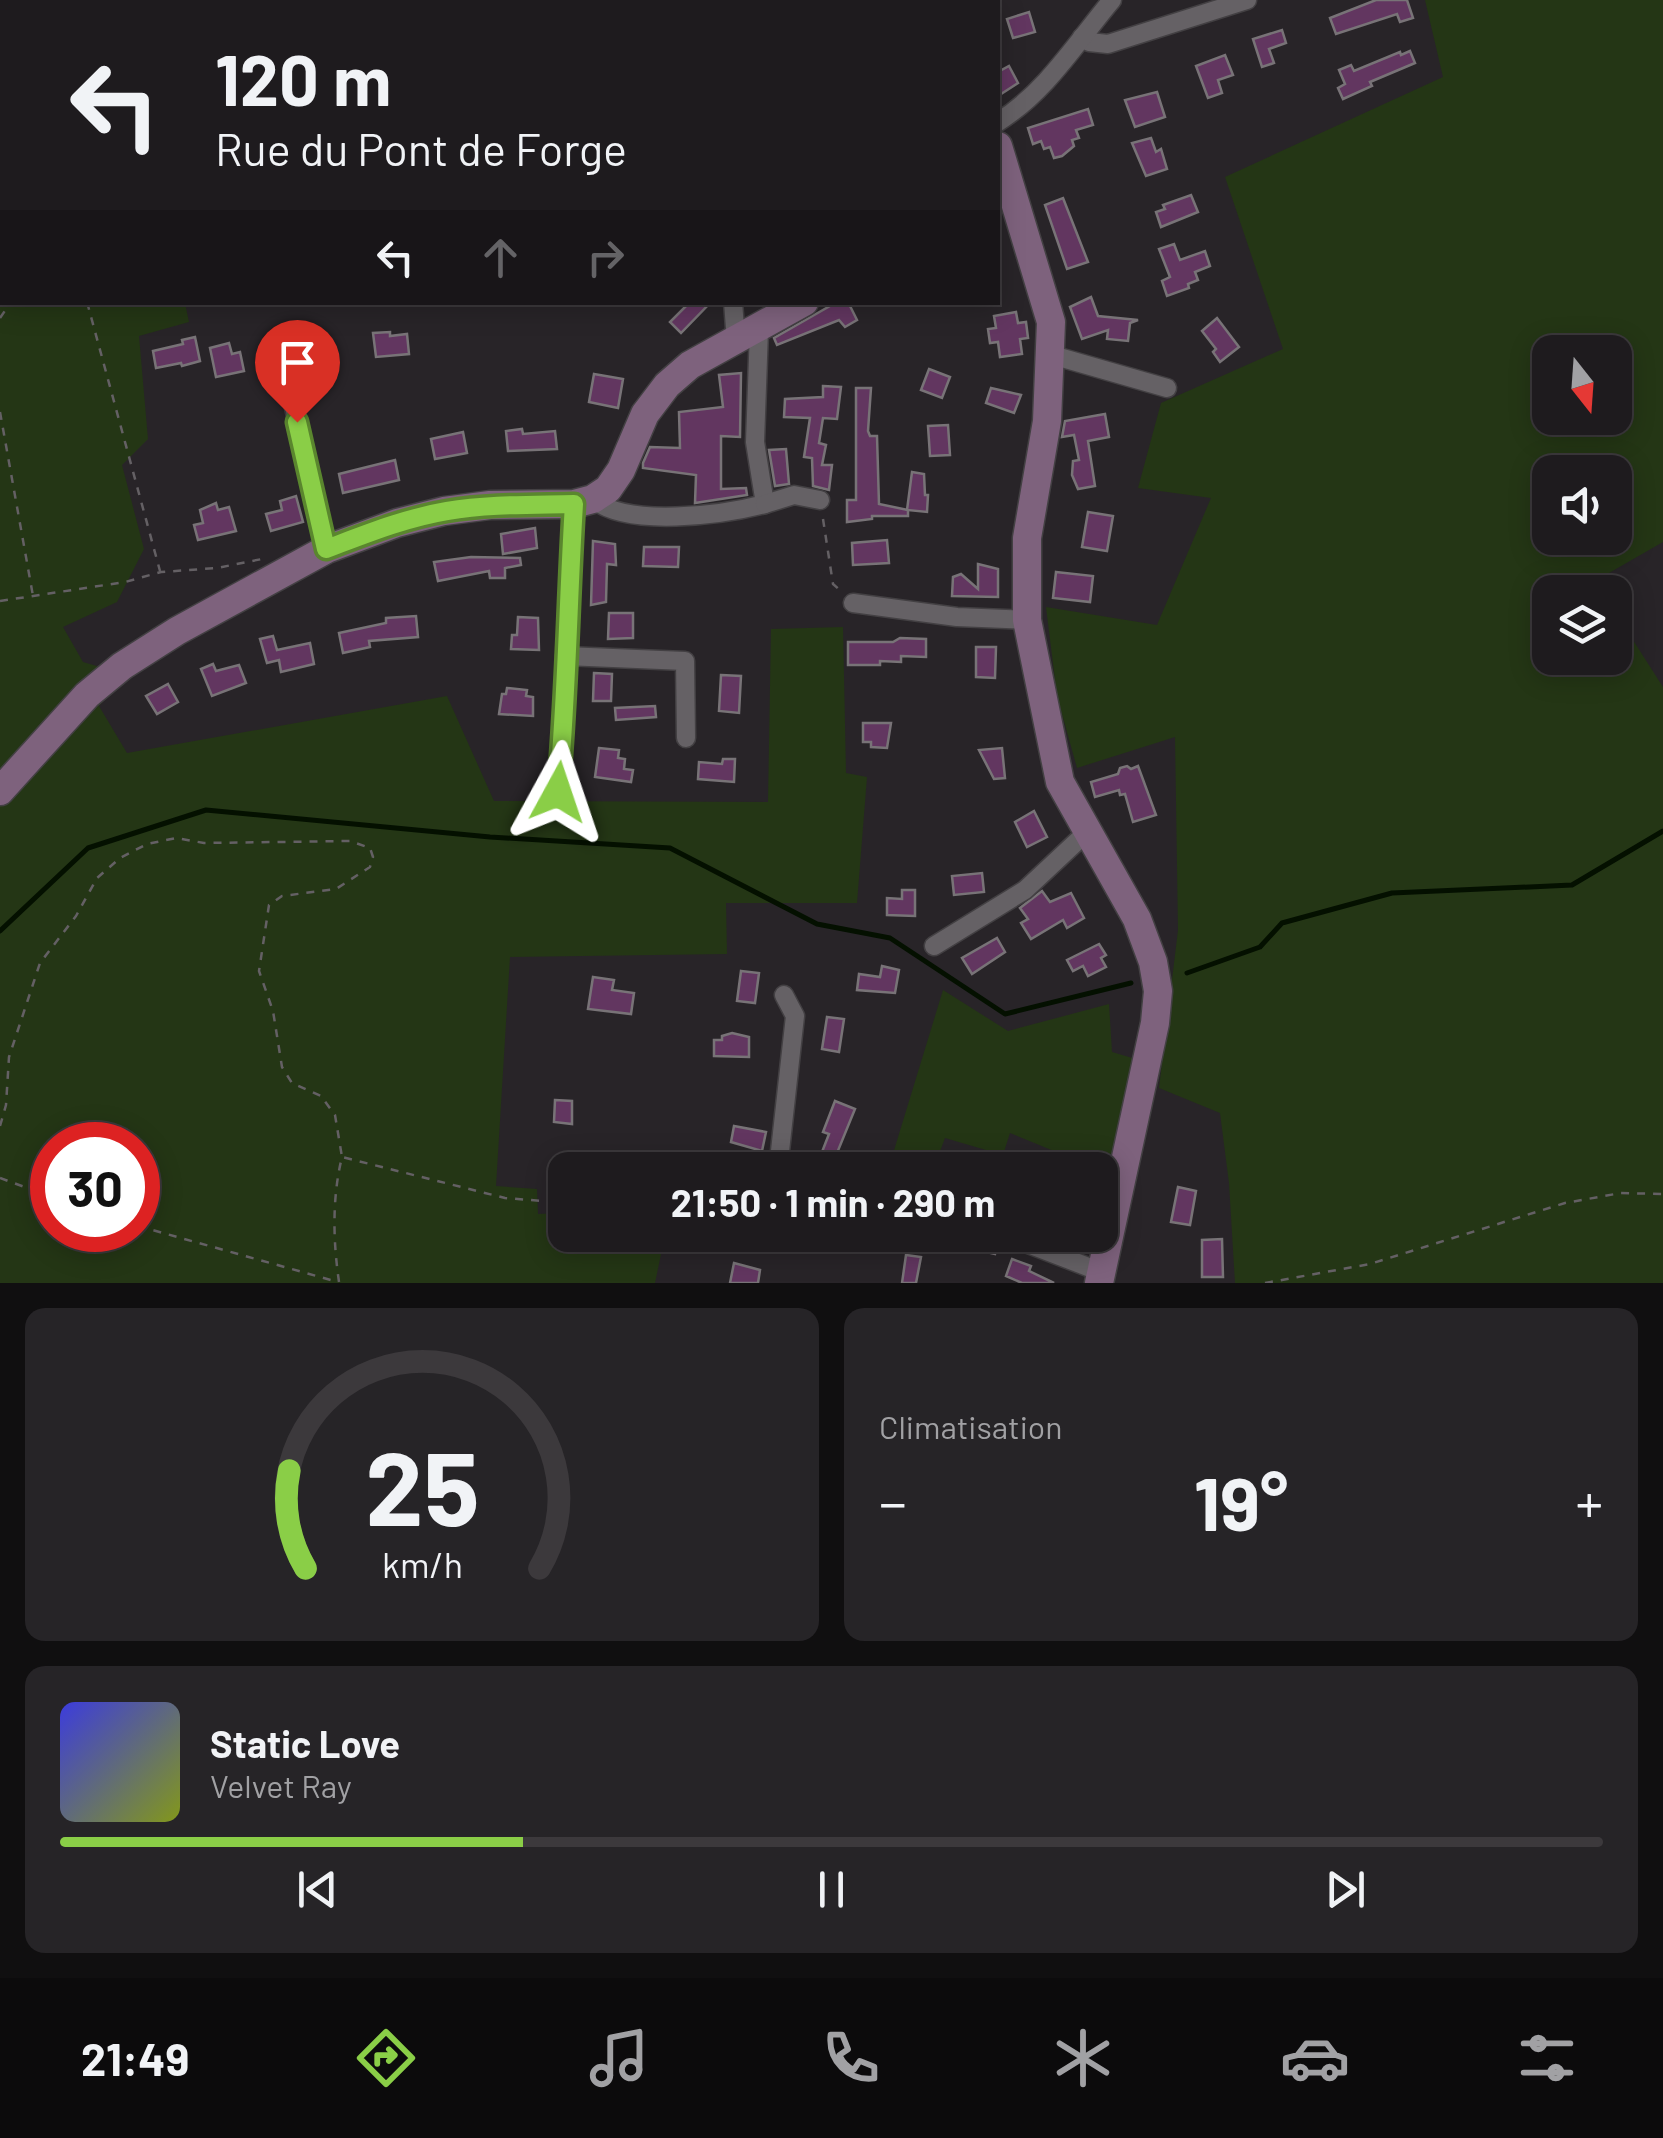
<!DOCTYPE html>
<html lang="fr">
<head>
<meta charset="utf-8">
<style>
	:root { --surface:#1e1b1e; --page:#262427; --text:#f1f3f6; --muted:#a1a1a4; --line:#3c393c; --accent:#8ace47 }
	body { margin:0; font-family:Barlow,sans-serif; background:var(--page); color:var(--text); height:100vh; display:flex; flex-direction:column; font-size:38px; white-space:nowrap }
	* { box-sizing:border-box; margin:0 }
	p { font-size:32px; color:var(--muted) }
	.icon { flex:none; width:55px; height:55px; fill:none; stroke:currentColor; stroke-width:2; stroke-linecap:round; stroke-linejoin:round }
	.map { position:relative; height:1283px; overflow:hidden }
	.sheet { display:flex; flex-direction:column; gap:25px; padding:25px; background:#100f10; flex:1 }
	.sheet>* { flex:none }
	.top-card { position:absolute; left:0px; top:0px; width:1000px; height:305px; box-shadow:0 5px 25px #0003,0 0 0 2px var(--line); background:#1e1b1e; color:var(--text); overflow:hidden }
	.needle { width:65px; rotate:163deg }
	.fabs { position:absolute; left:1532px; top:335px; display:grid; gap:20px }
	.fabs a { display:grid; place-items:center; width:100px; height:100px; border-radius:20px; background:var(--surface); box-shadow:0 5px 25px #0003,0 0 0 2px var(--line); font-size:50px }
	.speed { position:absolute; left:30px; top:1122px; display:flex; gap:20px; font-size:50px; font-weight:700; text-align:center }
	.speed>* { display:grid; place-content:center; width:130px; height:130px; border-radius:50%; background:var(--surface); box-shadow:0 5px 25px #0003,0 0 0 2px var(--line); line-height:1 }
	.speed .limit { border:15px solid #d22; background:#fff; color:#111 }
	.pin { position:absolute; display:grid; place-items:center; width:85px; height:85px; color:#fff; margin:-102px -42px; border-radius:50% 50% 50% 0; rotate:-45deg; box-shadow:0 0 10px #0007 }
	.pin .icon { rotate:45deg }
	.me { position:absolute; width:110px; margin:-55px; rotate:5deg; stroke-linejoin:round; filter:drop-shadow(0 0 8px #0008) }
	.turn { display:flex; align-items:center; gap:35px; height:210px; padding:0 50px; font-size:45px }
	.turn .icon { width:130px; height:130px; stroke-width:2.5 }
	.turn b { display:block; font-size:70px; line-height:85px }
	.lanes { display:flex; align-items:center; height:95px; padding:0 50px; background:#0003; justify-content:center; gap:50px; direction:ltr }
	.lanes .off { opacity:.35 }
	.big { font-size:75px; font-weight:700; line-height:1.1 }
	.sheet .tile { flex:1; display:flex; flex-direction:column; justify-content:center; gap:15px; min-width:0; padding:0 35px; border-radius:20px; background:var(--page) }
	.sheet .dial { align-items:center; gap:0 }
	.dial svg { height:260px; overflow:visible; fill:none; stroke:var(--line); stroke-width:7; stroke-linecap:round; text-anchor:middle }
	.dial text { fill:var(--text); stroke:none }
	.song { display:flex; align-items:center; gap:30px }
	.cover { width:120px; height:120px; border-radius:15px; background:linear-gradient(135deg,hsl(240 70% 55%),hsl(70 70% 35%)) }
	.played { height:10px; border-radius:5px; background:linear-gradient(90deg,var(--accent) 30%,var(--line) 30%) }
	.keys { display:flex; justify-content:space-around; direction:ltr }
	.heat { display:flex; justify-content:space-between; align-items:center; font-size:55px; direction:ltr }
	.sheet .tiles { flex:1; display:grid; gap:25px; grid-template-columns:1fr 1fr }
	.tile:last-child { grid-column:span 2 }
	.trip { position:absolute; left:548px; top:1152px; width:570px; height:100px; border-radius:20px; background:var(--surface); box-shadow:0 5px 25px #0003,0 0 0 2px var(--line); font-weight:700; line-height:100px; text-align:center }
	.menu { display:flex; height:160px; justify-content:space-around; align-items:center; background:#0c0b0c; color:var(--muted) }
	.menu .icon { width:70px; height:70px }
	.menu .active { color:var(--accent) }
	.menu b { font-size:45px; color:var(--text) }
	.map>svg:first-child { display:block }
	.green { fill:#243615; fill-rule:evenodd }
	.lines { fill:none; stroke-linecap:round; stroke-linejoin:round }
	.stream { stroke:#041000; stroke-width:5 }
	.building { fill:#623660; stroke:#787377; stroke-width:2.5 }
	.street-casing { stroke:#434043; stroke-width:21 }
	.secondary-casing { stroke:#434043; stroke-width:31 }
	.path { stroke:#646064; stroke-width:2.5; stroke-dasharray:8 8; stroke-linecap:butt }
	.street { stroke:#656165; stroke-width:18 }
	.secondary { stroke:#7e627d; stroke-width:28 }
	.route-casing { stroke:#5a862e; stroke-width:25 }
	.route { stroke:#8ace47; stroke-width:18 }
</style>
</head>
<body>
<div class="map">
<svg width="1663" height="1283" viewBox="0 0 1663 1283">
	<rect width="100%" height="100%" fill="#282428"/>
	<g class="green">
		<path d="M0,0L219,2H2V302L185,303L189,322L139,336L148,439L122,465L144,549L117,602L63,627L83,662L107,669L118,685L99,706L127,753L447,696L494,801L768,802L771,629L843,627L846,773L867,777L857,903H726L727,954L510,957L496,1186L537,1189L538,1214L565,1213V1235H665L655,1283H0ZM52,1145H138V1230H52Z"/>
		<path d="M1425,0H1663V542L1595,581L1602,592H1550V658H1615V612L1663,687V1283H1235L1229,1183L1220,1113L1159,1088L1178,930L1175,737L1077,768L1057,696L1046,607L1157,625L1211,498L1138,488L1161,403L1283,349L1225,177L1443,77ZM1550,352H1615V418H1550ZM1550,472H1615V538H1550Z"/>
		<polygon points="943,990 1008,1031 1109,1004 1112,1052 1139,1060 1110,1174 1010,1133 1003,1155 945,1138 933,1170 888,1170"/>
	</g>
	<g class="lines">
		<g class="stream">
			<polyline points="0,931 88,848 206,810 490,837 670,848 817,924 890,938 1005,1014 1131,983"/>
			<polyline points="1187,973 1260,947 1282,923 1392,893 1572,885 1663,831"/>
		</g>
	</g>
	<g class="building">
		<polygon points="1376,0 1407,0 1413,18 1400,22 1397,14 1336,34 1330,18"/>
		<polygon points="1029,12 1035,32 1013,38 1007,19"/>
		<polygon points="1282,30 1286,43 1269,49 1274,63 1262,67 1253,39"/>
		<polygon points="1410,51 1415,63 1370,82 1372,86 1343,99 1338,88 1345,84 1339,70 1351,65 1354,71 1400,52 1401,55"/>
		<polygon points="1225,55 1233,75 1218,80 1222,93 1208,98 1196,66"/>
		<polygon points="1009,66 1018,83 998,96 998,72"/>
		<polygon points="1157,92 1165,117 1135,127 1125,100"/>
		<polygon points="1088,109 1093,125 1076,130 1079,138 1072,140 1074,146 1062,156 1054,158 1050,147 1044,149 1041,141 1033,144 1028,128"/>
		<polygon points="1151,138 1156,152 1161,149 1167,169 1146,176 1132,143"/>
		<polygon points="1191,195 1198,212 1161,227 1156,212 1165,209 1163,205"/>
		<polygon points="1063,198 1088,262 1067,269 1045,205"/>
		<polygon points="1174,244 1180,260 1205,251 1210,266 1195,272 1198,280 1188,284 1189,288 1167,296 1162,281 1170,277 1159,249"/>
		<polygon points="1091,297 1098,316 1138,320 1130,323 1128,341 1107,339 1108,330 1082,339 1070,307"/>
		<polygon points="690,302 711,302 681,333 670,322"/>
		<polygon points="837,302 848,302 857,320 845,327 839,320 777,345 774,338"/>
		<polygon points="1016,312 1018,323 1026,322 1028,338 1020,339 1022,354 1000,357 998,342 990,343 988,329 996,328 994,316"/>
		<polygon points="1217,318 1239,347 1220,362 1213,352 1216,349 1202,331"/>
		<polygon points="390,332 390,336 407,334 409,354 376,357 373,333"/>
		<polygon points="314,334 324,351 295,369 282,343 296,335 301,343"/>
		<polygon points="195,337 200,361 182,366 181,363 156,368 153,351 183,344 182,340"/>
		<polygon points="229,343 232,354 240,352 244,371 216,377 210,348"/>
		<polygon points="929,369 950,377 942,398 921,390"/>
		<polygon points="741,373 740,437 721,436 721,489 746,488 747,495 695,503 696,475 643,468 643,463 650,447 680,448 679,412 723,407 719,375"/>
		<polygon points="594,374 623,379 618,408 589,402"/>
		<polygon points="823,386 841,387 837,419 823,418 819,443 826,445 822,465 832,465 829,490 813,486 812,458 804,457 810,418 784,417 785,399 823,397"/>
		<polygon points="856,388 871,388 868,431 870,436 877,436 879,504 908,510 908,516 872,516 872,519 847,522 847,500 856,500"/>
		<polygon points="991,388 1021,395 1014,413 986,403"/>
		<polygon points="1105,414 1109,437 1088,441 1095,486 1078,489 1072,475 1073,461 1079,460 1074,435 1062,437 1065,421"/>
		<polygon points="948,425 950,455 930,456 928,426"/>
		<polygon points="522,429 523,434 555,431 557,449 508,451 506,431"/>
		<polygon points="463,432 467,453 435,459 431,439"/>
		<polygon points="786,449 789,484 775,486 769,450"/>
		<polygon points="395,460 399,480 343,493 339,474"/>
		<polygon points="912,472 924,474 925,495 928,495 927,512 907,510"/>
		<polygon points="296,496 303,522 271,531 266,514 282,510 280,501"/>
		<polygon points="216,503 218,510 229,507 236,531 198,540 194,525 203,523 200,510"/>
		<polygon points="1088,512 1113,516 1107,551 1082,547"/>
		<polygon points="535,528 537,548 503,554 501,534"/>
		<polygon points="887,540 889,563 853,565 852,543"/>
		<polygon points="593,541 615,544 616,565 607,564 606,602 591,605"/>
		<polygon points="644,547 679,547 678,567 643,566"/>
		<polygon points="471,557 520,558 521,565 505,568 505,578 490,578 489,571 438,581 434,562"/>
		<polygon points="978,564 998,569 998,597 952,596 953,577 961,574 978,589"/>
		<polygon points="1056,572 1093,576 1090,602 1053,598"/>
		<polygon points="609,613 633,613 633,638 608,639"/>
		<polygon points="416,616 418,637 369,641 370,647 343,653 339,633 386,623 386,618"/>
		<polygon points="518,617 538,618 539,650 511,649 512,635 517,635"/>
		<polygon points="273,636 277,650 310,643 314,664 281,672 279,660 267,663 260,639"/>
		<polygon points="900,638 926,639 926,657 901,656 901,662 880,661 880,665 848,665 848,642 893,642"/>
		<polygon points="976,647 996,647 995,678 976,677"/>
		<polygon points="213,664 216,671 239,665 246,683 212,696 201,669"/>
		<polygon points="594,673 612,674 611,701 593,701"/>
		<polygon points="721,675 741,676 739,713 719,711"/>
		<polygon points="168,684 178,702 157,714 146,696"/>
		<polygon points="507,688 527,690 526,696 533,697 533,716 499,714 502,694 506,694"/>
		<polygon points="655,706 656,717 616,720 615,708"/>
		<polygon points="863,723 891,723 887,748 871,747 871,742 863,742"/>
		<polygon points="599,748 619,750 618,758 625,759 624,769 633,770 631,782 595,777"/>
		<polygon points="1002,748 1005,778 994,779 979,750"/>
		<polygon points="723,759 735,759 734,782 698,779 699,762 722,764"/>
		<polygon points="1127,766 1131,769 1138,766 1156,815 1133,822 1125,794 1120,795 1119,790 1095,797 1091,782 1118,774 1120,768"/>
		<polygon points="1034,811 1047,837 1027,847 1015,822"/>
		<polygon points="982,873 984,892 954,895 952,876"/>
		<polygon points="902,890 915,890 915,916 887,915 887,898 902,899"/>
		<polygon points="1042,891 1050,902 1071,893 1084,918 1067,928 1063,920 1031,939 1021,923 1028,919 1020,908"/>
		<polygon points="997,938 1005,952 972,974 962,958"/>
		<polygon points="1099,944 1106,955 1101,958 1106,967 1088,976 1083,966 1073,971 1067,960"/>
		<polygon points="882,966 899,970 895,993 857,990 859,974 880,977"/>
		<polygon points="741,971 759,973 755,1003 737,1001"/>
		<polygon points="593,977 614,980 612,990 634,993 631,1014 588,1009"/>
		<polygon points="827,1017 844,1019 839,1052 822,1049"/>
		<polygon points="732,1033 749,1037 749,1057 714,1056 714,1040 722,1040 722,1036"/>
		<polygon points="555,1100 572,1101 572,1124 554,1122"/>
		<polygon points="835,1101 855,1109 837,1153 880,1170 815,1170 829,1134 823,1132"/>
		<polygon points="734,1126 766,1132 762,1151 731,1142"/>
		<polygon points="1178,1187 1196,1191 1190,1225 1171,1222"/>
		<polygon points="936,1235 987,1235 993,1236 997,1245 995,1254 935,1240"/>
		<polygon points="1222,1239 1223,1277 1202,1277 1202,1240"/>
		<polygon points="906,1255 921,1257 916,1283 902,1283"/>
		<polygon points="1012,1259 1031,1266 1029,1271 1054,1283 1022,1283 1006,1276"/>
		<polygon points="734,1263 760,1270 758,1283 730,1283"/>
	</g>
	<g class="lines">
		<defs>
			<g id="street">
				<polyline points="1082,37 1089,42 1108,44 1247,0"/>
				<path d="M998,122C1046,92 1076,43 1112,0"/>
				<polyline points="733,302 736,341"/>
				<polyline points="1052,355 1167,388"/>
				<polyline points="269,375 290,390 327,549"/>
				<path d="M593,499C627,528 723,515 765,504L755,442L759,330"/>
				<polyline points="765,504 794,495 820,500"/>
				<polyline points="853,603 957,617 1027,620"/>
				<polyline points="565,656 685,661 686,738"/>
				<path d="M558,791C567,696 568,600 574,504"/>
				<polyline points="934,946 1025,890 1088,831"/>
				<polyline points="778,1169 795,1016 784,995"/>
				<polyline points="674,1170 780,1170"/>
				<polyline points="1005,1235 1101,1272"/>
			</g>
			<g id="secondary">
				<polyline points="963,0 964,2"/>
				<polyline points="998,146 1051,322 1047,421 1027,538 1027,620 1060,782 1137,919 1153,962 1158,991 1155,1023 1099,1283"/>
				<polyline points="0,791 87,695 122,666 177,631 327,549 397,523 444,511 490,505 574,504 593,499 608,489 621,470 645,414 667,385 690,365 804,302"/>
			</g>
		</defs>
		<use href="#street" class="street-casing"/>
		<use href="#secondary" class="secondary-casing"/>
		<g class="path">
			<polyline points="87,302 160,571"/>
			<polyline points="0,318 11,302"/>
			<polyline points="0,412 33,596"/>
			<polyline points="823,519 833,584 841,591"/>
			<polyline points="0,601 125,582 161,572 217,568 262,559"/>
			<polyline points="0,1126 6,1105 9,1057 40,963 76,916 97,878 120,858 147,844 176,838 204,843 350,841 370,848 373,857 370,867 336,889 282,896 269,905 259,971 273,1011 282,1067 292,1083 321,1096 335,1115 342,1157"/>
			<polyline points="0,1178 52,1197"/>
			<polyline points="138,1226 338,1282"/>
			<path d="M339,1282C333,1241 332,1197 342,1157L505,1198L543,1201L565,1197"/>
			<polyline points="1265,1283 1370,1264 1565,1203 1621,1193 1663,1194"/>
		</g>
		<use href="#street" class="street"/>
		<use href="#secondary" class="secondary"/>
	</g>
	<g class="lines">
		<defs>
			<path id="route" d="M297,422L326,549C366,534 405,518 447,511C489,504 532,505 574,504C568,600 567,696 558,792"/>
		</defs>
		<use href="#route" class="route-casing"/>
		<use href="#route" class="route"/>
	</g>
</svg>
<div class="fabs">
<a><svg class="needle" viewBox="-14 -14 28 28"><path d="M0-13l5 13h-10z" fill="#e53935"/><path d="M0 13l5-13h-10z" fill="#a1a1a4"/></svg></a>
<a><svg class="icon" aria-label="sound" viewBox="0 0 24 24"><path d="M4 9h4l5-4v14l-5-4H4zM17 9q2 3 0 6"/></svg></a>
<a><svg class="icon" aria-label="layers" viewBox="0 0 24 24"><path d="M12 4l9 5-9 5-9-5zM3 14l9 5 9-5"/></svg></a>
</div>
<div class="speed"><div class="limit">30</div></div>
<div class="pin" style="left:297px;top:422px;background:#d93025"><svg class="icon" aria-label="arrive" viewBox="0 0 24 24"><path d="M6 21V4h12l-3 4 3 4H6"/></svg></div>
<svg class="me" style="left:558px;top:792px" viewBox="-20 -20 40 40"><path d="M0-17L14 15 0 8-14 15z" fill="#8ace47" stroke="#fff" stroke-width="4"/></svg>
<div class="trip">21:50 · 1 min · 290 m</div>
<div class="top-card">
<div class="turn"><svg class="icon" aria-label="left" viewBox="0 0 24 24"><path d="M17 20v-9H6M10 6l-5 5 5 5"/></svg><div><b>120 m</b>Rue du Pont de Forge</div></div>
<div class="lanes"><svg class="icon" aria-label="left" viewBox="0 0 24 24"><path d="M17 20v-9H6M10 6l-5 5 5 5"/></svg><svg class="icon off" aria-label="ahead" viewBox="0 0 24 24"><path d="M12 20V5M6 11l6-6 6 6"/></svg><svg class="icon off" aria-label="right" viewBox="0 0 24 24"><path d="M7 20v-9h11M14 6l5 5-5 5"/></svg></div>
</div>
</div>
<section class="sheet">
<div class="tiles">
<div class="tile dial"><svg viewBox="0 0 100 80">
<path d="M14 69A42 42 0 1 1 86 69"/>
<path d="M14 69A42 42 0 0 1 9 39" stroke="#8ace47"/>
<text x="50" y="56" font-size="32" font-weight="700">25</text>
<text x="50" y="72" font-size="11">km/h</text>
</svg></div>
<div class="tile"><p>Climatisation</p>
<div class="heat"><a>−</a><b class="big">19°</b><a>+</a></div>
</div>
<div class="tile">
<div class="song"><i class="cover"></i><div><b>Static Love</b><p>Velvet Ray</p></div></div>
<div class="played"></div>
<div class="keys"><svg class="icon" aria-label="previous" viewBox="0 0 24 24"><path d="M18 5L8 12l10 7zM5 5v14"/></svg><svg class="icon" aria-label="pause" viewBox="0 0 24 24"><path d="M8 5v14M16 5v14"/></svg><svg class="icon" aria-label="next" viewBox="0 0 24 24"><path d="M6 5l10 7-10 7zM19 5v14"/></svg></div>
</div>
</div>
</section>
<nav class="menu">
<b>21:49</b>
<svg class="icon active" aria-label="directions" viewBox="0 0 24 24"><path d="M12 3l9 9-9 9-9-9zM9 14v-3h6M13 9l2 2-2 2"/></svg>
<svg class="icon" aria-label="music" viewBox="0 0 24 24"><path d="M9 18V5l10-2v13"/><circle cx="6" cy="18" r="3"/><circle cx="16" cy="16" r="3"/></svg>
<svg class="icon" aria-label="phone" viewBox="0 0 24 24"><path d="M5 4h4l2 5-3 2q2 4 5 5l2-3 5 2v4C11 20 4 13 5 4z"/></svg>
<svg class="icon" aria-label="climate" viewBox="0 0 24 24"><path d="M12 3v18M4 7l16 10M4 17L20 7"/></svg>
<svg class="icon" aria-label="car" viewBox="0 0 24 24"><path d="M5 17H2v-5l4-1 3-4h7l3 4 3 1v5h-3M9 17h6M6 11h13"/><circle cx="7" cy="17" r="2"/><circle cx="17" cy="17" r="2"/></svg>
<svg class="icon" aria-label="filters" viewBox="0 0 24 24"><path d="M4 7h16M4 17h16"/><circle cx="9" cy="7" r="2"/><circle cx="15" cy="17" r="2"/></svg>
</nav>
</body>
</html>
